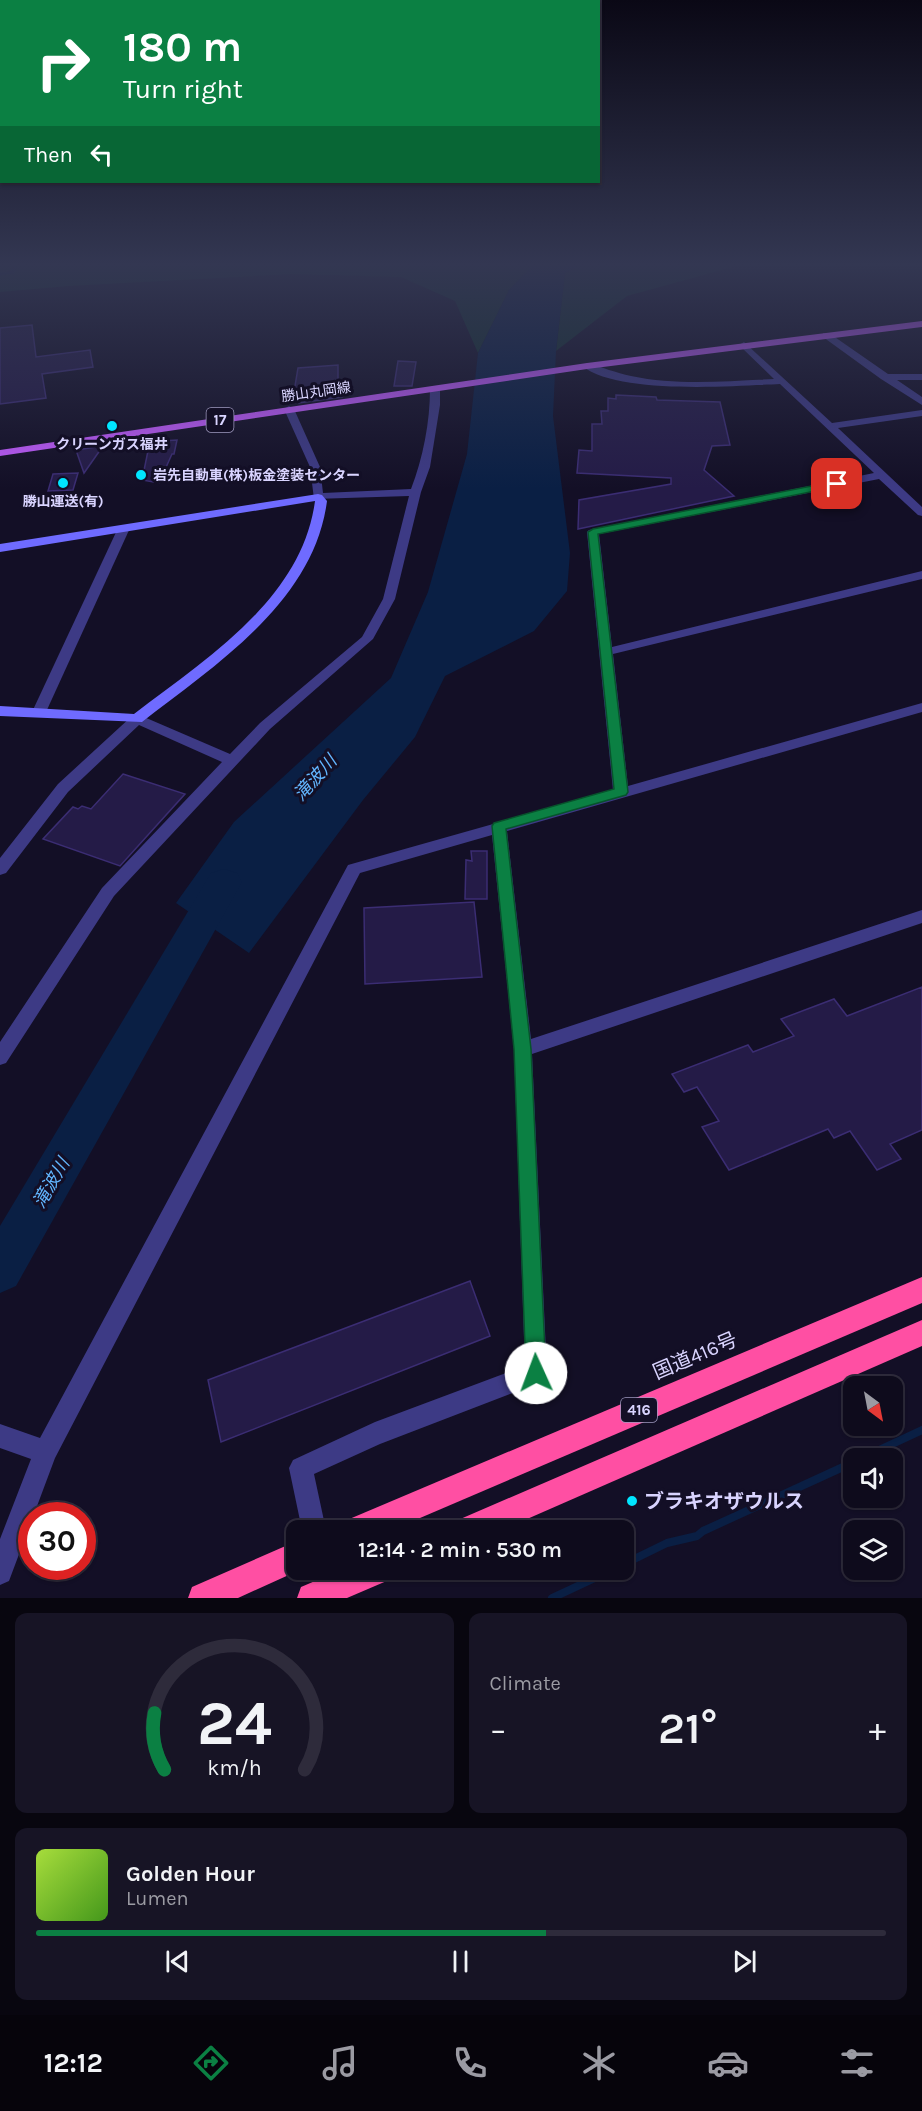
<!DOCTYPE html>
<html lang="en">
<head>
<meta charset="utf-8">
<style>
	:root { --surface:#0e0b1c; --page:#171425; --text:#f1f3f6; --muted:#9b9ba3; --line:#2e2b3b; --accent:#0b8043 }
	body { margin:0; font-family:Karla,"Noto Sans JP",sans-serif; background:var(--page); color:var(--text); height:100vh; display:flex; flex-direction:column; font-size:22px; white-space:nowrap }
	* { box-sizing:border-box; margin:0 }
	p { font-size:20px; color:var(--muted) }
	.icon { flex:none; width:33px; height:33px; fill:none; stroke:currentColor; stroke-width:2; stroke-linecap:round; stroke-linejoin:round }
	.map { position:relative; height:1598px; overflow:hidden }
	.drawer { display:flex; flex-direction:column; gap:15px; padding:15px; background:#08060f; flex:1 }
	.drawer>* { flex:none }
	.banner { position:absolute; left:0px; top:0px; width:600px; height:183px; box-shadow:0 2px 4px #0004,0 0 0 2px var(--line); background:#0b8043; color:#fff; overflow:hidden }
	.needle { width:39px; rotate:148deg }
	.fabs { position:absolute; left:843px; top:1376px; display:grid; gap:12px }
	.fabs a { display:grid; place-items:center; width:60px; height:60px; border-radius:12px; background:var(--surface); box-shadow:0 2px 4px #0004,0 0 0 2px var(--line); font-size:30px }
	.speed { position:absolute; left:18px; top:1502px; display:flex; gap:12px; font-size:30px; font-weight:700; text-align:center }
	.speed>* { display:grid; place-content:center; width:78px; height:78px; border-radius:50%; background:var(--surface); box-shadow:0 2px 4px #0004,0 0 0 2px var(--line); line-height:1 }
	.speed .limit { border:9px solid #d22; background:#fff; color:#111 }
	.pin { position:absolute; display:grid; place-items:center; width:51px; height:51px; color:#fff; margin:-26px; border-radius:12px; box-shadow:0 3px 9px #0006 }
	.me { position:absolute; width:66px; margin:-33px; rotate:358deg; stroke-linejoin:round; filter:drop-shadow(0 0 4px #0008) }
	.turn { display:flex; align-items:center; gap:21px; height:126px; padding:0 24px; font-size:27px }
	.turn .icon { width:78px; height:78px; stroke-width:2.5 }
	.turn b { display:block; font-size:42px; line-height:51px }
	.then { display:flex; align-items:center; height:57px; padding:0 24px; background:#0003; gap:12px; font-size:22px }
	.big { font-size:45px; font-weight:600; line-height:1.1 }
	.drawer .card { flex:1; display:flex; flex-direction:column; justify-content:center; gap:9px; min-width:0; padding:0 21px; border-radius:12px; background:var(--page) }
	.drawer .dial { align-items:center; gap:0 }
	.dial svg { height:156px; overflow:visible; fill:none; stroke:var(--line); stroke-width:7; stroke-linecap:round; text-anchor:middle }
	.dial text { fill:var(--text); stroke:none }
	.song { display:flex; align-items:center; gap:18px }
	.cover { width:72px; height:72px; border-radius:9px; background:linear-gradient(135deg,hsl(80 70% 55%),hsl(100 70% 35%)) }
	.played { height:6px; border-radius:3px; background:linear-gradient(90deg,var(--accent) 60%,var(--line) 60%) }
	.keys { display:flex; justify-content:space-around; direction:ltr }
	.heat { display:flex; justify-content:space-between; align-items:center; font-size:33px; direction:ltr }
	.drawer .tiles { flex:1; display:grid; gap:15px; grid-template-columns:1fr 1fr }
	.card:last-child { grid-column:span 2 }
	.trip { position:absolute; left:286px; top:1520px; width:348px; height:60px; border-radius:12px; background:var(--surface); box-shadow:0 2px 4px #0004,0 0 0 2px var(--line); font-weight:600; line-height:60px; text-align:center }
	.menu { display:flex; height:96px; justify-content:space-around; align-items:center; background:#06040b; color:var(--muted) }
	.menu .icon { width:42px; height:42px }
	.menu .active { color:var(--accent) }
	.menu b { font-size:27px; color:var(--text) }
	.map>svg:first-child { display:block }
	.green { fill:#12302f }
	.water { fill:#0a1f44 }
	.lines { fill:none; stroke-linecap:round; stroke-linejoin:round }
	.stream-far1 { stroke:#0a1f44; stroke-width:3 }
	.stream { stroke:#0a1f44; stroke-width:8 }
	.river { fill:#0a1f44; fill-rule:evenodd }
	.building { fill:#241b47; stroke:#3b2d73; stroke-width:1.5 }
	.street { fill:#3d3a85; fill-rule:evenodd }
	.secondary { fill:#6f6bff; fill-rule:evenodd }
	.primary { fill:#c25bff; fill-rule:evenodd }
	.highway { fill:#ff4fa3; fill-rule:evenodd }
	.route { fill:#0b8043; stroke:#07532c; stroke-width:1.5 }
	.poi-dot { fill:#00e5ff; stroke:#130f26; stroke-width:2 }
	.labels { text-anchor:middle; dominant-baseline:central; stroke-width:6; stroke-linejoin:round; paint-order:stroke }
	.far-street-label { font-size:14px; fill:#d9d4ff; stroke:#130f26 }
	.far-poi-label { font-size:14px; font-weight:bold; fill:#d9d4ff; stroke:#130f26 }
	.shield { fill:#130f26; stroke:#9e99be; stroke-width:1.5 }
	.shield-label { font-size:15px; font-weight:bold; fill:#d9d4ff }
	.water-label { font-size:18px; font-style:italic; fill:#62b6ff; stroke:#130f26 }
	.near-street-label { font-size:20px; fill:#d9d4ff; stroke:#130f26 }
	.near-poi-label { font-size:20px; font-weight:bold; fill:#d9d4ff; stroke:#130f26; text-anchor:start }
</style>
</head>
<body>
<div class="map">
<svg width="922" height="1598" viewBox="0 0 922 1598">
	<rect width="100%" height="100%" fill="#130f26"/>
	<g class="green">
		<polygon points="0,265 533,265 509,290 478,353 455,301 401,277 292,274 69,286 0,292"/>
		<polygon points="581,265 740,265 627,296 556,351 565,273"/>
	</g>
	<polygon class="water" points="533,265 581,265 565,273 556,351 553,416 570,553 567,591 534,631 445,676 415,737 363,800 249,953 176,903 234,822 391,678 428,592 467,454 478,353 509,290"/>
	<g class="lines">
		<polyline class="stream-far1" points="0,274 13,272 16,265"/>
		<g class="stream">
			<polyline points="862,1458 922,1430"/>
			<polyline points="624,1564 667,1543 697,1536 703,1531 854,1462"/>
			<polyline points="552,1598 614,1569"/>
		</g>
		<polygon class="river" points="224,869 237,873 242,882 16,1286 0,1293 0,1226 211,873"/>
	</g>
	<g class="building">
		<polygon points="32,325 36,357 90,350 93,367 42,374 46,398 0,404 0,328"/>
		<polygon points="398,361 416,362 412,386 394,386"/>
		<polygon points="338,365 338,391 342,397 299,403 294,392 298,368"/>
		<polygon points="616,395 656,397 657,400 720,402 730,445 712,446 704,470 734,496 578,529 579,500 671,484 671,478 577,473 579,450 592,451 592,424 602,424 601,411 608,411 608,398 616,399"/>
		<polygon points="177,440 174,454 172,454 159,483 142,480 149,446 160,446 161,441"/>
		<polygon points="103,446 84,473 76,450"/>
		<polygon points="78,473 73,490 48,491 53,474"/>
		<polygon points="123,774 185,794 120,866 43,839 73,807 78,809 82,806 91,809"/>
		<polygon points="471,851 487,851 487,899 465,899 466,860 472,861"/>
		<polygon points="474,902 482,977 365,984 364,908"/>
		<polygon points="922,987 922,1130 890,1144 901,1159 877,1170 850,1131 834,1138 828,1129 729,1170 702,1127 719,1121 697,1087 684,1092 672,1074 748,1045 753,1052 794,1036 781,1019 834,999 847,1016"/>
		<polygon points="470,1281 490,1336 221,1442 208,1380"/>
	</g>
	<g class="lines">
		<g class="street">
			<polygon points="823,333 829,333 888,374 922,374 922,380 897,380 922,397 922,405 881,379 823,337"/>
			<path d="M744,342L832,423L922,410V416L838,428L922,507V516L918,515L879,479L599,534L612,647L922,571V579L613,654L628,786L922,703V712L507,831L531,1039L922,910V923L532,1054L547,1373L544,1381L380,1444L314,1474L326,1530H302L289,1468L293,1460L375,1422L525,1366L514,1049L492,835L360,873L55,1458L9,1581L0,1585V1539L31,1459L0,1448V1424L40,1438L348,865L613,790L587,532L589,530L874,473L780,384C733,386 619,395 582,366L587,363C602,367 616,373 631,376C678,386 727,381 774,379L741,347L739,345Z"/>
			<path d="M435,386L440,389V405L430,467L421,492L395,599L373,639L270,729L114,896L6,1063L0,1065V1042L102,888L222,762L139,725L68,792L6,873L0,875V858L58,784L132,716L137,714L230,754L260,723L362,637L383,599L409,496L314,499L310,467L284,409L289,406L294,409L320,467L323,493L411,489C423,458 430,422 430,389Z"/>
			<polygon points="124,525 130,528 46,712 44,715 34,715 32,712 118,528"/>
			<polygon points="309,1569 335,1569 340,1591 337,1598 317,1598"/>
		</g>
		<path class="secondary" d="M318,494L322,495L327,501C314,602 215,665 142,722L0,716V706L134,714C206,659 302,599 315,501L0,552V544Z"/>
		<polygon class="primary" points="922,321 922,327 587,369 0,456 0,450 587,363"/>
		<g class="highway">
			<polygon points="922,1277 922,1303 392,1530 342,1530 347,1520"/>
			<polygon points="922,1320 922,1346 502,1530 453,1530 458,1520"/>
			<polygon points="297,1541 297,1569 302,1569 238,1598 188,1598 192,1587"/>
			<polygon points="343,1569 393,1569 389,1580 347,1598 297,1598 301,1587"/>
		</g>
	</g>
	<linearGradient id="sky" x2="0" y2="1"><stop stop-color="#0a0815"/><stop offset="0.54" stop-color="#333752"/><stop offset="1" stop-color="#333752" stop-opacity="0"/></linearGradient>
	<rect width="922" height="489" fill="url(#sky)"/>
	<polygon class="route" points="837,481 841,482 841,486 598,534 628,792 626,795 506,829 531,1049 546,1373 543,1380 536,1383 529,1380 526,1373 514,1049 492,826 494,823 614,789 588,532 593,529"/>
	<g class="poi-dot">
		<circle cx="112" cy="426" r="6"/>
		<circle cx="141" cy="475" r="6"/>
		<circle cx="63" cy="483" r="6"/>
		<circle cx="632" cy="1501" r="6"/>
	</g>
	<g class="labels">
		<g class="far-street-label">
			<text transform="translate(316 392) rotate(-8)">勝山丸岡線</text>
		</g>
		<g class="far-poi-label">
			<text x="112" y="444">クリーンガス福井</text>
			<text x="153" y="475" text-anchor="start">岩先自動車(株)板金塗装センター</text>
			<text x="63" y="501">勝山運送(有)</text>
		</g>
		<g class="shield">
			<rect x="206.5" y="408" width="27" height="24" rx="4.5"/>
			<rect x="621" y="1398" width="36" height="24" rx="4.5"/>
		</g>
		<g class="shield-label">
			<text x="220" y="420">17</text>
			<text x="639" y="1410">416</text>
		</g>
		<g class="water-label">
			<text transform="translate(315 778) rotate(-48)">滝波川</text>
			<text transform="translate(51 1183) rotate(-60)">滝波川</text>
		</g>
		<g class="near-street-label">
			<text transform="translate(695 1356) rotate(-23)">国道416号</text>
		</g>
		<g class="near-poi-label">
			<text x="644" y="1501">ブラキオザウルス</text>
		</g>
	</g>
</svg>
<div class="fabs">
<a><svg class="needle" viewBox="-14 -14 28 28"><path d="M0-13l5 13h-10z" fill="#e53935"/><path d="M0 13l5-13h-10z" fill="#9b9ba3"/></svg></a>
<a><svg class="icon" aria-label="sound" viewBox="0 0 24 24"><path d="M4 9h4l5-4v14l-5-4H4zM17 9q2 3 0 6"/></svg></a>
<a><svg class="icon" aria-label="layers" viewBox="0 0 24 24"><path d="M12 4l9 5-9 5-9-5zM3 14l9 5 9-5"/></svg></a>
</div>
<div class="speed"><div class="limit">30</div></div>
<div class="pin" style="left:837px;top:484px;background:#d93025"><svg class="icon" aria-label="arrive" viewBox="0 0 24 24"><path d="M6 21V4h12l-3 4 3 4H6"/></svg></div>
<svg class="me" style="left:536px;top:1373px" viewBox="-20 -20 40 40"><circle r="19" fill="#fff"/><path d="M0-13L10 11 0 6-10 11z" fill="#0b8043"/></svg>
<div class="trip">12:14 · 2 min · 530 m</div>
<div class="banner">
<div class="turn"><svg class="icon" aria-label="right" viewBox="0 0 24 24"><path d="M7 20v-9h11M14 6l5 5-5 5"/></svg><div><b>180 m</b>Turn right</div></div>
<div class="then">Then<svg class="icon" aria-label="left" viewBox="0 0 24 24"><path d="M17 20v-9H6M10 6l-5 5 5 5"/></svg></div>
</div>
</div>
<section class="drawer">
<div class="tiles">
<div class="card dial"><svg viewBox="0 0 100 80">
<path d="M14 69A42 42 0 1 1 86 69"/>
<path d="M14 69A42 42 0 0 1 9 40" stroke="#0b8043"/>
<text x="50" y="56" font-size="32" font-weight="700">24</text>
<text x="50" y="72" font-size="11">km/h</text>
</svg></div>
<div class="card"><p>Climate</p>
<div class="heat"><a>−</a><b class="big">21°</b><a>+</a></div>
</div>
<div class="card">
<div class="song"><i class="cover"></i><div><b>Golden Hour</b><p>Lumen</p></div></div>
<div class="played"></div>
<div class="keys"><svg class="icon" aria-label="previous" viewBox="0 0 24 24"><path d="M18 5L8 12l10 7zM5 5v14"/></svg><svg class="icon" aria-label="pause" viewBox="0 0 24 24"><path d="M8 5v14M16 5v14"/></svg><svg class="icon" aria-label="next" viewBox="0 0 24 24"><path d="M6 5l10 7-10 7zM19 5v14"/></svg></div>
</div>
</div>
</section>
<nav class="menu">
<b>12:12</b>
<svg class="icon active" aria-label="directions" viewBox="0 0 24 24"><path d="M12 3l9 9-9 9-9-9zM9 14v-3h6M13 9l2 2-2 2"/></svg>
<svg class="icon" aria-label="music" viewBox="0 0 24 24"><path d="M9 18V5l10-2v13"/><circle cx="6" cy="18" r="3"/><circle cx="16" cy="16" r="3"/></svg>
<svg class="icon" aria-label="phone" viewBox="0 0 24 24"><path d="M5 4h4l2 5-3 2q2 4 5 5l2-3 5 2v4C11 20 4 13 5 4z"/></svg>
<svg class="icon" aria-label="climate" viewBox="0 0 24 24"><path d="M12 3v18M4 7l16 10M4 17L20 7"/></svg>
<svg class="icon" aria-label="car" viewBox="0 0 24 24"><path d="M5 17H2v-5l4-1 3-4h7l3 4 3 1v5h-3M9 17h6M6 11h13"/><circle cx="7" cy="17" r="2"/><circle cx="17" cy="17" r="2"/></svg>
<svg class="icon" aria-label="filters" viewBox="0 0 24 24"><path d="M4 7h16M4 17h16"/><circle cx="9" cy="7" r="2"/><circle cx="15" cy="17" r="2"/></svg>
</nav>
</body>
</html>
